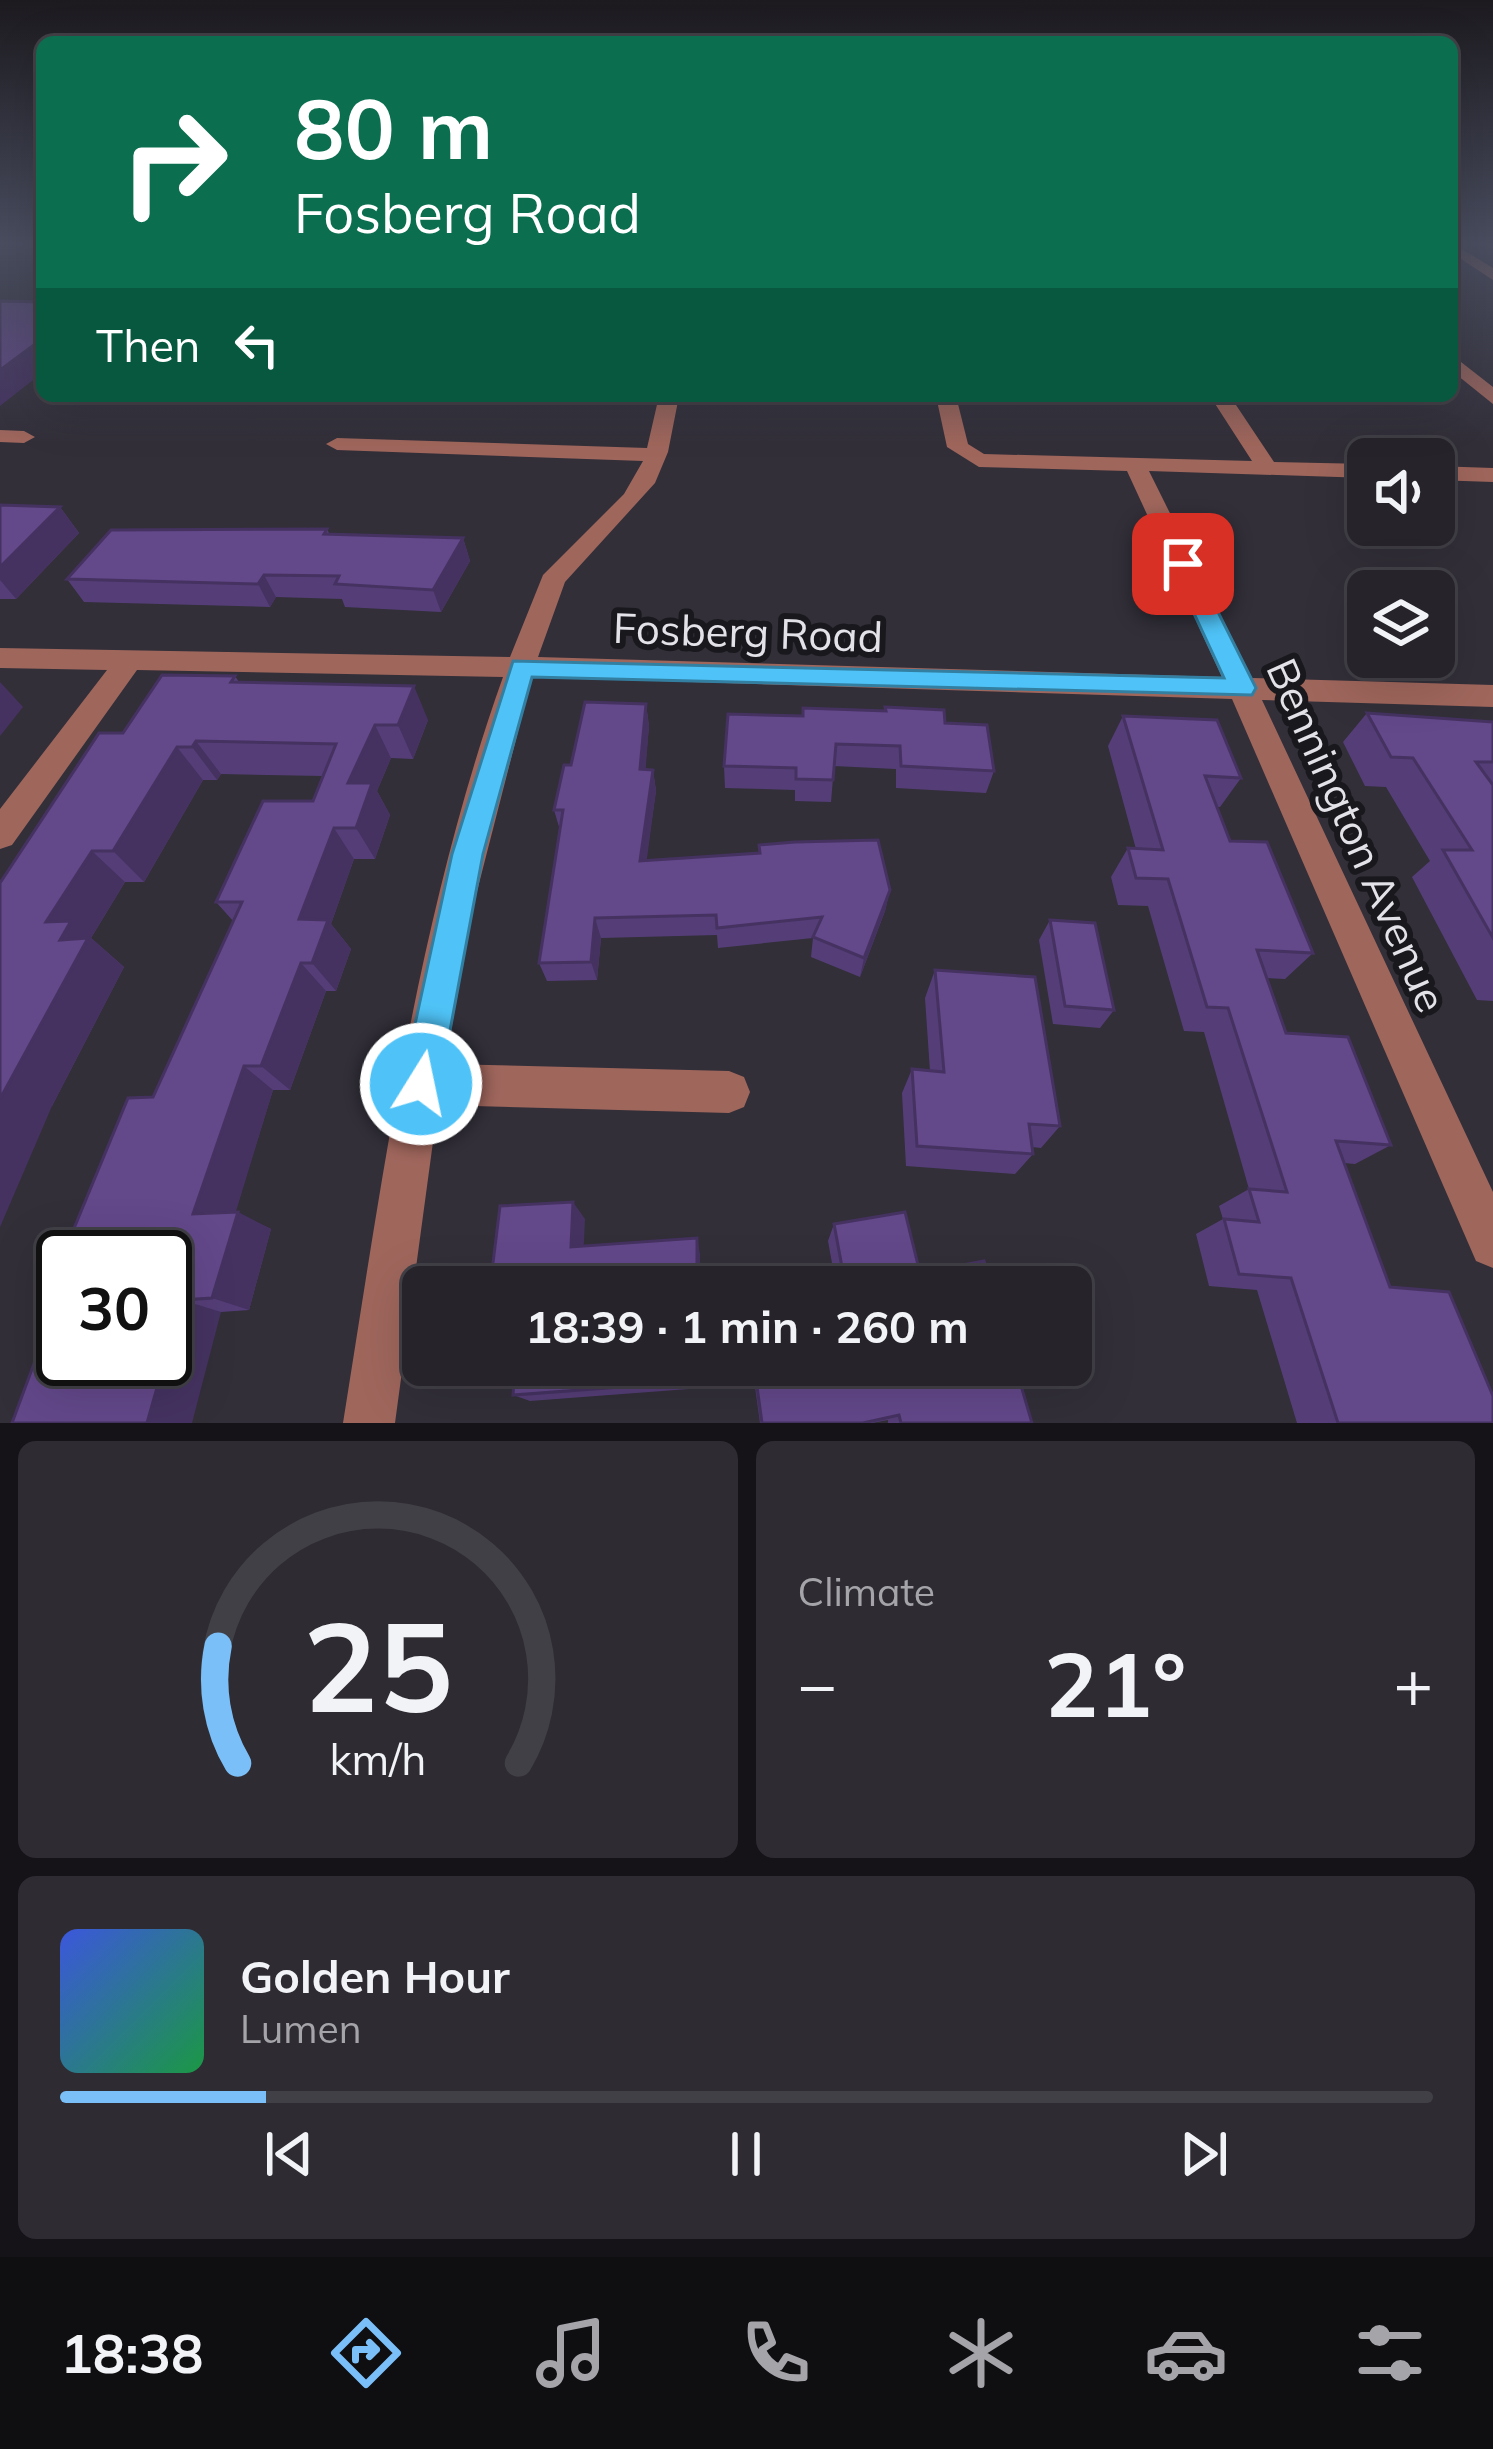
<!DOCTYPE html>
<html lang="en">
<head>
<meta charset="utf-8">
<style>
	:root { --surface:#26232b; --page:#2e2b33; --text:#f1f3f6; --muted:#a4a4a9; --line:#424047; --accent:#7abff8 }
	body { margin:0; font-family:Mulish,sans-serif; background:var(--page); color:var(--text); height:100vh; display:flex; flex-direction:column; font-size:45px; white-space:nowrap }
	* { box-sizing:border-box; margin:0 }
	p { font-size:39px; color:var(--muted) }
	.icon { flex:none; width:66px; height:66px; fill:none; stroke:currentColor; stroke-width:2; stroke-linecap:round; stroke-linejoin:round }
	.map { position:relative; height:1423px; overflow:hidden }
	.drawer { display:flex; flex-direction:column; gap:18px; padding:18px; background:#151318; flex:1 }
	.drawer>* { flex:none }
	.hud { position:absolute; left:36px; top:36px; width:1422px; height:366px; border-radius:18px; box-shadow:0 12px 48px #0002,0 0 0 3px var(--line); background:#0b6e4f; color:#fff; overflow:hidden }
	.buttons { position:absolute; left:1347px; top:438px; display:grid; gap:24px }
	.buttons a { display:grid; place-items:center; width:108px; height:108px; border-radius:18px; background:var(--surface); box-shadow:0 12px 48px #0002,0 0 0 3px var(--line); font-size:60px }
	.speed { position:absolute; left:36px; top:1230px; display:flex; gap:24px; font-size:60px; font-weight:700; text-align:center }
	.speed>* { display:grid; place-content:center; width:156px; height:156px; border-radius:50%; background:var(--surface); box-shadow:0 12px 48px #0002,0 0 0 3px var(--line); line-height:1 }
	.speed .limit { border:6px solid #111; border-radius:18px; background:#fff; color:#111 }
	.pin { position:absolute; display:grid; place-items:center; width:102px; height:102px; color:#fff; margin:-51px; border-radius:24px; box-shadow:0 6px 18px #0006 }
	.me { position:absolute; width:132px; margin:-66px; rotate:10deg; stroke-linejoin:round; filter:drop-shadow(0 0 9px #0008) }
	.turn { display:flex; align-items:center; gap:42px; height:252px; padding:0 60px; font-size:54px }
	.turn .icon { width:156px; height:156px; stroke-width:2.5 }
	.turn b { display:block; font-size:84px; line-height:102px }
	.then { display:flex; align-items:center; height:114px; padding:0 60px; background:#0003; gap:24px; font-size:45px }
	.big { font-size:90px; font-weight:700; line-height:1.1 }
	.drawer .widget { flex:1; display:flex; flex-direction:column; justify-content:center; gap:18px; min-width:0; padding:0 42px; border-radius:18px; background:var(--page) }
	.drawer .dial { align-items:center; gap:0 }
	.dial svg { height:312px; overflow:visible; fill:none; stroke:var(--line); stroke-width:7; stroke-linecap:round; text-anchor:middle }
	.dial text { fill:var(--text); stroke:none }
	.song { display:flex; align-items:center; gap:36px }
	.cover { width:144px; height:144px; border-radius:18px; background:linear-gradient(135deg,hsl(230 70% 55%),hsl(140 70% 35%)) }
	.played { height:12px; border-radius:6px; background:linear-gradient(90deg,var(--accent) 15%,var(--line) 15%) }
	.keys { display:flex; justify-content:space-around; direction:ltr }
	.heat { display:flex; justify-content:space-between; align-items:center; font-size:66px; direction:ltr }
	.drawer .tiles { flex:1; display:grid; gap:18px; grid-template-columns:1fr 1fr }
	.widget:last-child { grid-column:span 2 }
	.trip { position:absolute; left:402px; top:1266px; width:690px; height:120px; border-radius:18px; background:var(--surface); box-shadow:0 12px 48px #0002,0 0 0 3px var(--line); font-weight:700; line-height:120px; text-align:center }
	.tab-bar { display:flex; height:192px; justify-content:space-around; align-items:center; background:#0f0e11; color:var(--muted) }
	.tab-bar .icon { width:84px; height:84px }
	.tab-bar .current { color:var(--accent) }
	.tab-bar b { font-size:54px; color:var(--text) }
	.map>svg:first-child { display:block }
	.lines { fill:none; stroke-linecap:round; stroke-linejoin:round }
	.minor { fill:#9f665c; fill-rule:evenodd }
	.wall { fill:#553e77 }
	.shaded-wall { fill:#453261 }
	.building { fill:#63488a; stroke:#453261; stroke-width:3; fill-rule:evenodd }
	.route { fill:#4fc3f7; stroke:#337fa1; stroke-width:3 }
	.labels { text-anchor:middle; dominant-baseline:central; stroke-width:12; stroke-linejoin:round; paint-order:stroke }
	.street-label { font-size:42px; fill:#e4e2e9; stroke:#19181d }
</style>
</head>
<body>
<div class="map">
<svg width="1493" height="1423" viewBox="0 0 1493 1423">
	<rect width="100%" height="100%" fill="#322f39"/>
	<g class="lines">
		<g class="minor">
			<polygon points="1452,243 1493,268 1493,280 1452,253"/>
			<polygon points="1485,243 1493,243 1493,249"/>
			<polygon points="1452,355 1493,387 1493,404 1452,371"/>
			<path d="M659,396H679L668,452L655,483L565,582L538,657L1222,677L1127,471L979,467L947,447L936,396H956L968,444L984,454L1252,461L1210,396H1230L1274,462L1368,464V478L1149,471L1252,678L1493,685V707L1262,700L1493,1192V1268L1476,1261L1232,699L532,677L474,903L445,1064L729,1071L744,1077L750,1092L744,1107L729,1113L438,1105L395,1423H343C383,1173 418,916 503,677L137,670L12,845L0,849V809L107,670L0,668V648L510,657L543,575L624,494L643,461L337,450L326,444L337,438L647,448Z"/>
			<polygon points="0,430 24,431 35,437 24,443 0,442"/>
			<polygon points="1434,466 1493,468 1493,482 1434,480"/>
		</g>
	</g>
	<g class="wall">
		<polygon points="0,505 60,507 79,533 16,599 0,599"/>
		<polygon points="327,529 330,535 463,538 470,561 441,612 345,607 342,599 276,597 270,607 84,602 67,579"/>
		<polygon points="235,676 239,682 428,720 413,759 391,758 377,791 390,815 375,859 354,859 331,924 351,949 336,991 326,991 290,1090 273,1090 235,1212 271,1229 249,1310 221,1312 53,1311 41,1308 153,1097 234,922 216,902 313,801 323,776 221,774 217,780 203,780 144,882 125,882 91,938 124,967 52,1106 0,883 123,733"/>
		<polygon points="646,704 649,726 645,769 653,770 656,791 646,860 759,853 759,845 890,890 885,911 860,977 811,957 813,938 718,948 717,935 601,938 597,980 547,981 539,963 560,830 554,810 571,765"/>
		<polygon points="1367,713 1493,722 1493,1001 1477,1000 1412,877 1430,861 1386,787 1365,786 1343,742"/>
		<polygon points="1123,716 1241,778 1220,807 1217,807 1230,841 1313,953 1285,979 1266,978 1286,1033 1391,1145 1355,1164 1344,1163 1390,1287 1493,1423 1297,1423 1257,1290 1209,1286 1196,1234 1223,1219 1219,1206 1249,1189 1204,1032 1184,1031 1148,906 1118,905 1111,877 1128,848 1136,849 1108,746"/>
		<polygon points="945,723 994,771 986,793 896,788 896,769 834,766 831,802 795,801 795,790 725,788 724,766"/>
		<polygon points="1050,920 1114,1010 1100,1028 1053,1024 1039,940"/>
		<polygon points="935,970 1060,1126 1041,1148 1032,1147 1033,1154 1015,1174 906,1166 902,1093 912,1069 930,1071 925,998"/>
		<polygon points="834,1224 920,1273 992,1287 836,1285 828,1241"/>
		<polygon points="515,1365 702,1365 702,1388 530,1401 513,1395"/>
		<polygon points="752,1365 1015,1365 1032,1423 888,1423 888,1420 872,1423 760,1423"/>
	</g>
	<g class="shaded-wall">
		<polygon points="42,339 42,373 0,406 0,370"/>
		<polygon points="60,507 79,533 16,599 0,580 0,567"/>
		<polygon points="463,538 470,561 441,612 433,590"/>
		<polygon points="264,575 276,597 270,607 258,584"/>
		<polygon points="0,682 23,707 0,736"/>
		<polygon points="414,686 428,720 413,759 398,725"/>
		<polygon points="646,704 649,726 644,791 640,769"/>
		<polygon points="375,725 391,758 377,791 390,815 375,859 356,828 348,783"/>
		<polygon points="196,741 221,774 217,780 192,747"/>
		<polygon points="177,747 203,780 144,882 113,851"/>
		<polygon points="653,770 656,791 644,881 640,861"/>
		<polygon points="334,828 354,859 331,924 351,949 336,991 312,963 299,919"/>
		<polygon points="92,851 125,882 91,938 124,967 52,1106 0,1227 0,1099 60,940 46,922"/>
		<polygon points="890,890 885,911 860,977 864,958"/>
		<polygon points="595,918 601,938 597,980 591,962"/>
		<polygon points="301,963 326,991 290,1090 261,1066"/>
		<polygon points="244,1066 273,1090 230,1231 193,1214"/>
		<polygon points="573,1202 585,1219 583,1262 571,1247"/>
		<polygon points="238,1212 271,1229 249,1310 212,1298"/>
		<polygon points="697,1238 700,1254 700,1287 697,1287"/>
		<polygon points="182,1300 221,1312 192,1423 147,1423"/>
		<polygon points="698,1365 702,1365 702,1388 699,1381"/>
	</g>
	<g class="building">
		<polygon points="0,301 42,302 42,339 0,370"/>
		<polygon points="0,505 60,507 0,567"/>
		<polygon points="327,529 324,534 463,538 433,590 335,584 339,576 264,575 258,584 67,579 111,530"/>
		<path d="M162,675L235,676L231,682L414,686L398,725H375L348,783H372L356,828H334L299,919L328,920L312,963H301L261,1066H244L193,1214L238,1212L212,1298L182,1300L147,1423H12L55,1307L41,1308L128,1098L153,1097L242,902H216L263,801H313L336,744L196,741L192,747H177L113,851H92L46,922L71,921L60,940L88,938L0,1099V883L99,733H123ZM63,1257H165V1359H63Z"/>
		<polygon points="585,702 646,704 640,769 653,770 640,861 760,853 759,845 795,842 878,840 890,890 864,958 813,937 822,917 717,928 716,915 595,918 591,962 539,963 563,810 554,810 564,765 571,765"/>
		<polygon points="885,707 944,710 945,723 987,725 994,771 901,766 900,746 836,744 833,780 796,779 796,768 724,766 728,714 803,716 803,708 886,711"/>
		<polygon points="1367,713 1493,722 1493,762 1476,762 1493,785 1493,938 1443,850 1472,850 1413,758 1391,757"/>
		<polygon points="1123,716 1217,720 1241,778 1205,776 1230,841 1267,842 1313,953 1257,950 1286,1033 1348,1037 1391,1145 1336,1141 1390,1287 1449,1292 1493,1396 1493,1423 1338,1423 1291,1278 1239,1274 1224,1219 1259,1222 1249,1189 1287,1192 1228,1008 1207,1007 1168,879 1136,878 1128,848 1163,850"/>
		<polygon points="1050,920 1095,923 1114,1010 1065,1006"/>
		<polygon points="935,970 1035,977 1060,1126 1029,1124 1033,1154 917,1146 912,1069 944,1072"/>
		<polygon points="573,1202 571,1247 697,1238 697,1287 490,1287 500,1206"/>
		<polygon points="905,1212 920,1273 984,1261 992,1287 824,1287 845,1283 834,1224"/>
		<polygon points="515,1365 698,1365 699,1381 513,1395"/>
		<polygon points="754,1365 1015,1365 1032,1423 901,1423 899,1415 863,1423 762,1423"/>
	</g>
	<linearGradient id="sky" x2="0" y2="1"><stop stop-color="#1c1a1f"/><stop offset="0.55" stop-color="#494d5f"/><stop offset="1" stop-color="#494d5f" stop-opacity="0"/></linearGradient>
	<rect width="1493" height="443" fill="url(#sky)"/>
	<polygon class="route" points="1183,557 1194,564 1256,688 1252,695 532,677 483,854 440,1084 435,1098 421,1103 408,1098 402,1084 452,854 513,661 1224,678 1171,564"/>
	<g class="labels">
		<g class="street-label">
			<text transform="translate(748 632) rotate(2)">Fosberg Road</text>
			<text transform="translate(1357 835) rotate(66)">Bennington Avenue</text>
		</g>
	</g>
</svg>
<div class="buttons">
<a><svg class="icon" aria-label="sound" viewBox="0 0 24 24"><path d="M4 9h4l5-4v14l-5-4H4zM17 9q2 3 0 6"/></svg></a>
<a><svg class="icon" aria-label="layers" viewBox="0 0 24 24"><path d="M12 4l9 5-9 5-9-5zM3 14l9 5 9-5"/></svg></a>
</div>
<div class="speed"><div class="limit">30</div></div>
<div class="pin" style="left:1183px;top:564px;background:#d93025"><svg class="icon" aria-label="arrive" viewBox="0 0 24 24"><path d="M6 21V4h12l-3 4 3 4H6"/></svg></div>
<svg class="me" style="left:421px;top:1084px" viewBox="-20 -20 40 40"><circle r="17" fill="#4fc3f7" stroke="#fff" stroke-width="3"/><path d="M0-11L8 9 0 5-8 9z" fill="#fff"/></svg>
<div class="trip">18:39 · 1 min · 260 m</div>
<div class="hud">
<div class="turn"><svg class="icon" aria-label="right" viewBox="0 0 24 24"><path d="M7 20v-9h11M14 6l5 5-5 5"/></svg><div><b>80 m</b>Fosberg Road</div></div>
<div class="then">Then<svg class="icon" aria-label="left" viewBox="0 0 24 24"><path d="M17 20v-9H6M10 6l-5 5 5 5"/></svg></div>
</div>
</div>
<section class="drawer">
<div class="tiles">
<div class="widget dial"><svg viewBox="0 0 100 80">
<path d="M14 69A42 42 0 1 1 86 69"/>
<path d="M14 69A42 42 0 0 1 9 39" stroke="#7abff8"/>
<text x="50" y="56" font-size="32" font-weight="700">25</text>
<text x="50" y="72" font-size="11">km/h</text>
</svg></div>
<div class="widget"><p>Climate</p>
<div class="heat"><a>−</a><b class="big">21°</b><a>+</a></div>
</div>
<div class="widget">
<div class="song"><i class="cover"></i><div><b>Golden Hour</b><p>Lumen</p></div></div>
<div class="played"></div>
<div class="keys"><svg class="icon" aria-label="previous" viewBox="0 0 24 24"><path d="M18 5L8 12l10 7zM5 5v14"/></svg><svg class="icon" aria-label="pause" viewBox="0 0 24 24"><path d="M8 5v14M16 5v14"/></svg><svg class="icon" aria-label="next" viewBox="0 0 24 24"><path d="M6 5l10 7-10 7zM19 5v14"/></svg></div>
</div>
</div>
</section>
<nav class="tab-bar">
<b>18:38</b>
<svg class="icon current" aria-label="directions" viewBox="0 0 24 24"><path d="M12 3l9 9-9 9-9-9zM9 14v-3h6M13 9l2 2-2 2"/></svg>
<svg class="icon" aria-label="music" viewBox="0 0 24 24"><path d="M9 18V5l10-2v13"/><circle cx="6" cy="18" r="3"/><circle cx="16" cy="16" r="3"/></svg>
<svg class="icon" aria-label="phone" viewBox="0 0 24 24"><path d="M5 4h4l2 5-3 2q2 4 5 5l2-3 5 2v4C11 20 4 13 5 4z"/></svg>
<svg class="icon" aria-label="climate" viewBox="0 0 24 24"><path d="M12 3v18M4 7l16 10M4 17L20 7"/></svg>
<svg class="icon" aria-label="car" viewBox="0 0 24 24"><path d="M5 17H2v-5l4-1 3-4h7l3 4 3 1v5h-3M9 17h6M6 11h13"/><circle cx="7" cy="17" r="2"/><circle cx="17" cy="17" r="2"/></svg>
<svg class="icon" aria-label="filters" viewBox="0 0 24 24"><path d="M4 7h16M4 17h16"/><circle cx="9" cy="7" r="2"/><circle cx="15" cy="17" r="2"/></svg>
</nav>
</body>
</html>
